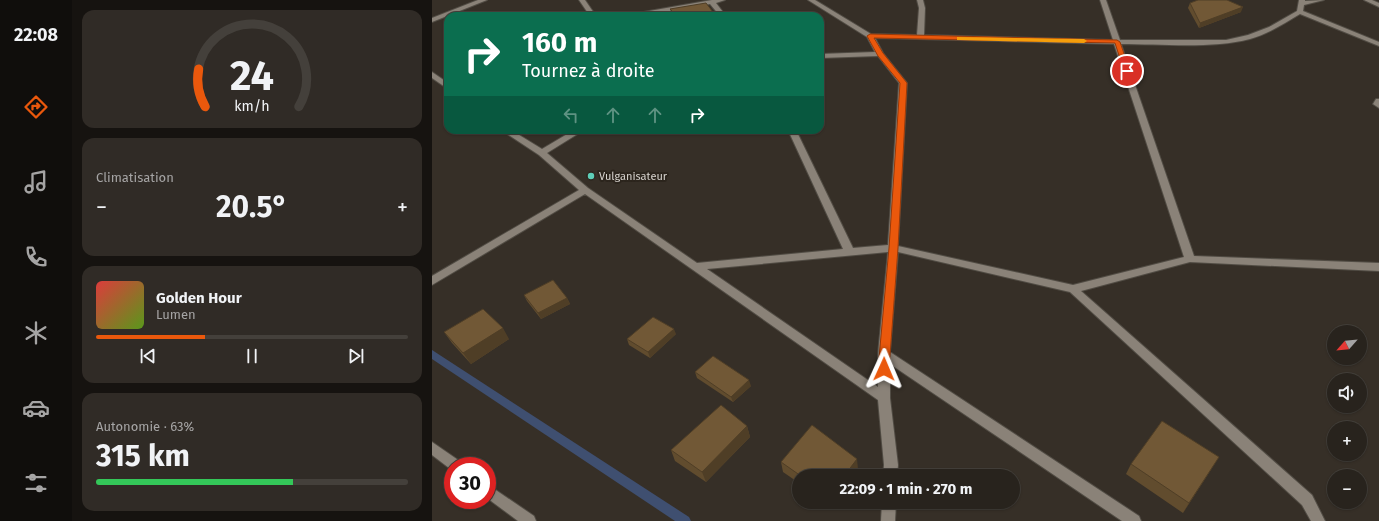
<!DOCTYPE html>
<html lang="fr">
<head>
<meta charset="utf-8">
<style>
	:root { --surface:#28231d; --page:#302b26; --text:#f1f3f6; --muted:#a5a4a4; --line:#44403b; --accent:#ea580c }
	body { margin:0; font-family:"Fira Sans",sans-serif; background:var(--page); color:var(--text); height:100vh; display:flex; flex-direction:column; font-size:15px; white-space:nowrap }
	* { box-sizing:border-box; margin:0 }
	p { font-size:13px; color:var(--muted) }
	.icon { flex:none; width:22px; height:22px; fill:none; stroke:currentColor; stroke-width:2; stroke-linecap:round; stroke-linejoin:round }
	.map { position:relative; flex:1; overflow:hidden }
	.panel { display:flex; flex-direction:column; gap:10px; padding:10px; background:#161310; width:360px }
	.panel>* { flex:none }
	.top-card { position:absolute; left:12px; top:12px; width:380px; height:122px; border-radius:12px; box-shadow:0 1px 3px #0004,0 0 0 1px var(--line); background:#0b6e4f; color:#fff; overflow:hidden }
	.needle { width:26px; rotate:243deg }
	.buttons { position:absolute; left:895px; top:325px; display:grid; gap:8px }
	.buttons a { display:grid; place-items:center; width:40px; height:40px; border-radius:50%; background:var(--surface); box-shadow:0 1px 3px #0004,0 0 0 1px var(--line); font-size:20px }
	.speed { position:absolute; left:12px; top:457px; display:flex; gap:8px; font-size:20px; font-weight:700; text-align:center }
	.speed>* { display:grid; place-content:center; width:52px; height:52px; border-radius:50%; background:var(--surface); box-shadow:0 1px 3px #0004,0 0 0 1px var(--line); line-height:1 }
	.speed .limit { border:6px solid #d22; background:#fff; color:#111 }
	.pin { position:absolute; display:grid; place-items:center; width:34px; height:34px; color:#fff; margin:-17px; border:2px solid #fff; border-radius:50%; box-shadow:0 1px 4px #0007 }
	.me { position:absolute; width:44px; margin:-22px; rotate:1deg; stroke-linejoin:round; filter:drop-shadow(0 0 3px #0008) }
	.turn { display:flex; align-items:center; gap:14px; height:84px; padding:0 12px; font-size:18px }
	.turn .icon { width:52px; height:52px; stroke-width:2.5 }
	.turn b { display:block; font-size:28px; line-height:34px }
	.lanes { display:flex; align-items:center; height:38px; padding:0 12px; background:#0003; justify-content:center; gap:20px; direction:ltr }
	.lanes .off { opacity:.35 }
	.big { font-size:30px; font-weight:700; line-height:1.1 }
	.panel .card { flex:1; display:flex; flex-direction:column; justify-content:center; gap:6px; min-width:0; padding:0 14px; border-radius:12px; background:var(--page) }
	.panel .dial { align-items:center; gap:0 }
	.dial svg { height:104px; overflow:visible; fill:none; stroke:var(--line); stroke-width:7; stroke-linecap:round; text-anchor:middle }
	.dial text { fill:var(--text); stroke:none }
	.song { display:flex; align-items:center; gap:12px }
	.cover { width:48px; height:48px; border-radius:6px; background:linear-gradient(135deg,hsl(0 70% 55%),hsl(90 70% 35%)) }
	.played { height:4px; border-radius:2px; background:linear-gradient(90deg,var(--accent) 35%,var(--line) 35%) }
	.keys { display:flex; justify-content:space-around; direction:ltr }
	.heat { display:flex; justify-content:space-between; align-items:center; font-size:22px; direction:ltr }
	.charge { height:6px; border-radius:3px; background:linear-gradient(90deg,#34c759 63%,var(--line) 0) }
	.trip { position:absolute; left:360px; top:469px; width:228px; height:40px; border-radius:20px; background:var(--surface); box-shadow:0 1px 3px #0004,0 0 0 1px var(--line); font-weight:700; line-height:40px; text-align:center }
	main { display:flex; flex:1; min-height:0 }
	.tabs { display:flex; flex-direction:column; width:72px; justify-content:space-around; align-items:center; background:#100e0c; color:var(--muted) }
	.tabs .icon { width:28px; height:28px }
	.tabs .on { color:var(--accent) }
	.tabs b { font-size:18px; color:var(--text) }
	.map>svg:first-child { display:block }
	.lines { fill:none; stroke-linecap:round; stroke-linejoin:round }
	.stream { fill:#3f4f70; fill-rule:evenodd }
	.minor-casing { stroke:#514c44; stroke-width:2 }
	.minor { fill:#8a8278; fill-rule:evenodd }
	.wall { fill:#614c2e }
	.shaded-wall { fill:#4f3e26 }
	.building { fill:#715836; stroke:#4f3e26 }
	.route { fill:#ea580c; stroke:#983908 }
	.slow { fill:#f59e0b }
	.poi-dot { fill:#5eceb8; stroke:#2c251d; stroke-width:1.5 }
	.labels { text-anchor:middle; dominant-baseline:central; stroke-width:4; stroke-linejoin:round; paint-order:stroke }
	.poi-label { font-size:11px; fill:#d7d3ce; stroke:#2c251d; text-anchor:start }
</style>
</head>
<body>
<main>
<nav class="tabs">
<b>22:08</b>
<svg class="icon on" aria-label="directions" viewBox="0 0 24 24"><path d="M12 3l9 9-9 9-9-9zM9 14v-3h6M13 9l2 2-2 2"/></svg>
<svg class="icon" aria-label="music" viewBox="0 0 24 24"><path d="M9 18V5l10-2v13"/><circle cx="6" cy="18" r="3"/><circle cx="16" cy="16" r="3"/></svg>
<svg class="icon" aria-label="phone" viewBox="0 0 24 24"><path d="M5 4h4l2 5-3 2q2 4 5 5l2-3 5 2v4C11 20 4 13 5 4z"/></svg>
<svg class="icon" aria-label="climate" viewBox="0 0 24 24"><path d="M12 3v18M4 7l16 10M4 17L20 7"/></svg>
<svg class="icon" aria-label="car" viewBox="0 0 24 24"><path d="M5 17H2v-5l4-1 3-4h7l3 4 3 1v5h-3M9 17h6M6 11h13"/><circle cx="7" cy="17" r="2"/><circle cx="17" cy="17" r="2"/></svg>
<svg class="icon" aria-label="filters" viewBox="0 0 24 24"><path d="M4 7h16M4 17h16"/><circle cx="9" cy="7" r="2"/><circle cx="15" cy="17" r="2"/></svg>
</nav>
<section class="panel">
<div class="card dial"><svg viewBox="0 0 100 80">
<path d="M14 69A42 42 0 1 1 86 69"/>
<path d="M14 69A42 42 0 0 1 9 40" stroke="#ea580c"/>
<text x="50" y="56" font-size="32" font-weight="700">24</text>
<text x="50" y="72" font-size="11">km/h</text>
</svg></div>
<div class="card"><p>Climatisation</p>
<div class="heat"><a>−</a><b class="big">20.5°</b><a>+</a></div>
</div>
<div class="card">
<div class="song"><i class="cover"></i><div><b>Golden Hour</b><p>Lumen</p></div></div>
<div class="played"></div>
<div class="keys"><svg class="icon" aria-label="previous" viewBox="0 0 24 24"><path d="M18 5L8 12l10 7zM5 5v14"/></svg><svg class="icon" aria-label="pause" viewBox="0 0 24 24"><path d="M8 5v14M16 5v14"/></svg><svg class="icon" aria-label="next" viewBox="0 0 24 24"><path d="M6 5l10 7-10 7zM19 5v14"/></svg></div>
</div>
<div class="card"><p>Autonomie · 63%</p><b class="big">315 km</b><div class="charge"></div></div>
</section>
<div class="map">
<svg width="947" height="521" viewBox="0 0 947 521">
	<rect width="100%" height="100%" fill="#362f27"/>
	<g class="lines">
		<polygon class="stream" points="0,350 257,517 259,521 243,521 0,359"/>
		<defs>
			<g id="minor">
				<polygon points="46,0 55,0 0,22 0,18"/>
				<polygon points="147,0 153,0 164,16 158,16"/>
				<polygon points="280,0 293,0 284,3 294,16 288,16 278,4 211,16 197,16 200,14"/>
				<path d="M376,0H383L439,34L485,35L487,8L485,0H491L493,8L492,35L681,40L668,0H674L688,40H794L816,35L837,27L865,11L867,0H873V1L892,0L872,5L871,11L947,42V46L868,14C853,23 836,34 818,39C781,49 729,44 689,44L762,256L947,263V271L758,262L649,291L880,495L893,521H879L870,505L638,292L466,252L458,352L707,516L709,521H690L458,364V398L466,465L465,476H451L452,465L446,400L153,194L0,285V276L147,190L107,155L69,130H79L110,149L142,130H152L115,153L156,188L265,263L411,249L356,130H364L421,248L456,245L467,83L446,56L388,58V54L443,52L435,37ZM443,38L682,44L752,257L641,285L466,246L475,83L451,53ZM456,252L446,354V387L275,269Z"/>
				<polygon points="932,0 940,0 947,3 947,7"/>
				<polygon points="0,72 16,83 16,89 0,78"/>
				<polygon points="944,99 947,99 947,108 941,104"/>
				<polygon points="0,442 29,462 31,466 21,466 21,471 0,455"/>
				<polygon points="55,484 102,516 104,521 86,521 55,498"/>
				<polygon points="450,502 464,502 463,521 449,521"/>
			</g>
		</defs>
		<use href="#minor" class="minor-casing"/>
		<use href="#minor" class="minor"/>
	</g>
	<g class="wall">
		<polygon points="758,3 809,12 767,28 756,8"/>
		<polygon points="238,9 284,16 240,16"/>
		<polygon points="92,295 135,298 138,304 109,319 95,301"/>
		<polygon points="12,332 77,339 39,364 20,343"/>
		<polygon points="244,334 218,358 197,345 195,339"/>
		<polygon points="263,372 319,386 301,402 265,378"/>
		<polygon points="315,426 318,437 274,482 243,461 239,450"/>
		<polygon points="349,462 426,469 421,476 367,476 367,483 351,472"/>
		<polygon points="699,464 780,468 751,513 694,474"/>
		<polygon points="393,502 402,502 398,506"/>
	</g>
	<g class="shaded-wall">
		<polygon points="811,7 809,12 767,28 768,23"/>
		<polygon points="135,298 138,304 109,319 106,313"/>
		<polygon points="71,328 77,339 39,364 31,353"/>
		<polygon points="242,329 244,334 218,358 216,352"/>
		<polygon points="317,380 319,386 301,402 299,397"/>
		<polygon points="315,426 318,437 274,482 270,472"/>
		<polygon points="787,457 780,468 751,513 757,503"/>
		<polygon points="425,459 426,469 421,476 412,476"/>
		<polygon points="398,502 402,502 398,506"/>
	</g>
	<g class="building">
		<polygon points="766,0 795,0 811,7 768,23 758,3"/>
		<polygon points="274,3 284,16 245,16 238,9"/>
		<polygon points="121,280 135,298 106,313 92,295"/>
		<polygon points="51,309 71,328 31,353 12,332"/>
		<polygon points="221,317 242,329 216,352 195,339"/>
		<polygon points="281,356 317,380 299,397 263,372"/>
		<polygon points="289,405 315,426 270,472 239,450"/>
		<polygon points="730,421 787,457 757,503 699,464"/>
		<polygon points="380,425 425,459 412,476 369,476 349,462"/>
	</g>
	<polygon class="route" points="438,34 685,40 688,42 698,71 695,73 692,71 683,43 442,38 451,53 475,83 466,248 457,369 455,372 452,373 448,372 446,369 457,248 468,83 446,56 435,36"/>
	<polygon class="slow" points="525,37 652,39 655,41 652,43 527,40 525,40"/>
	<circle class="poi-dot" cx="159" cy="176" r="4"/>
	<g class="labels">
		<g class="poi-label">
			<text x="167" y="176">Vulganisateur</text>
		</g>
	</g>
</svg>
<div class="buttons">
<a><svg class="needle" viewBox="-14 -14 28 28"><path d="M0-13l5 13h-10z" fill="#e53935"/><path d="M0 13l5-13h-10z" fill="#a5a4a4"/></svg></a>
<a><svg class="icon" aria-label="sound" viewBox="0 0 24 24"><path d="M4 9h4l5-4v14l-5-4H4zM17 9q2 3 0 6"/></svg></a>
<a>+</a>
<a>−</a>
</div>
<div class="speed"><div class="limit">30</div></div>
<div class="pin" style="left:695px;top:71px;background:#d93025"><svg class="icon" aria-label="arrive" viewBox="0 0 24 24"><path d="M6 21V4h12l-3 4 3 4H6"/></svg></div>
<svg class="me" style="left:452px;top:369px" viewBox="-20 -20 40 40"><path d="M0-17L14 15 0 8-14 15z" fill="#ea580c" stroke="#fff" stroke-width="4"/></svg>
<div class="trip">22:09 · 1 min · 270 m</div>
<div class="top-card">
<div class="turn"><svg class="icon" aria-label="right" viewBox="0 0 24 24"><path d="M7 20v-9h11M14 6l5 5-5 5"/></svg><div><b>160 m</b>Tournez à droite</div></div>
<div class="lanes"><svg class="icon off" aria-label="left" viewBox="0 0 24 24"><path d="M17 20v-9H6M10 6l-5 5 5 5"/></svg><svg class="icon off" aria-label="ahead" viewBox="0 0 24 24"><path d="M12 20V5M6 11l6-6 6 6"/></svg><svg class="icon off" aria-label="ahead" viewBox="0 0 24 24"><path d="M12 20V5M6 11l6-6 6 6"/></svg><svg class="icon" aria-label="right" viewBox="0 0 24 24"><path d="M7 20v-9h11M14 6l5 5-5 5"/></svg></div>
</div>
</div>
</main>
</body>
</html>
